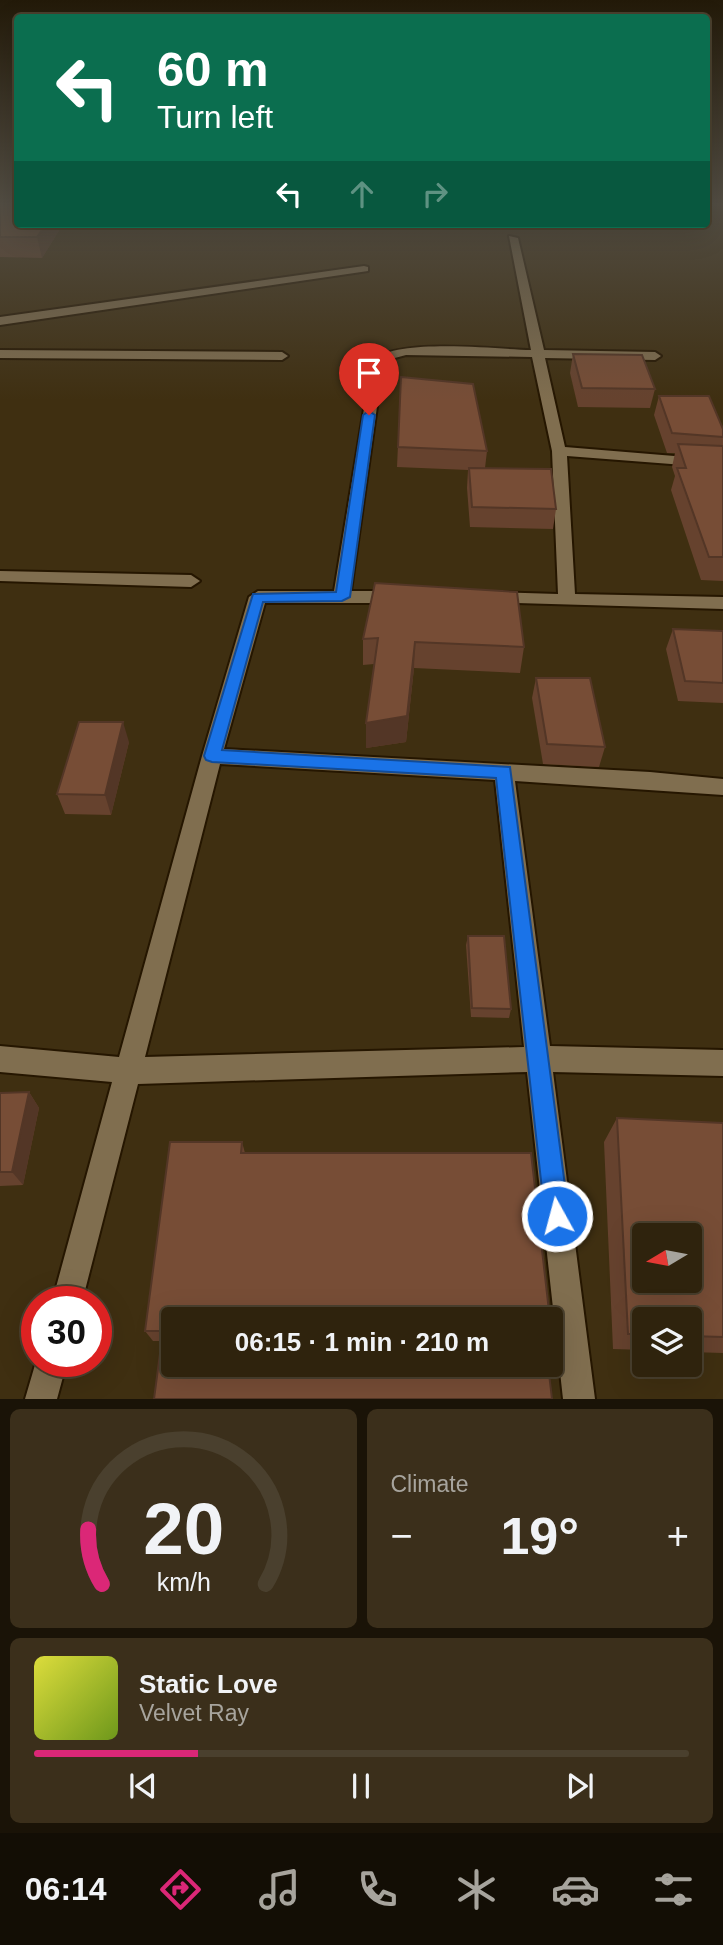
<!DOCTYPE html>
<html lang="en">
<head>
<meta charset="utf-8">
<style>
	:root { --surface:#2f230d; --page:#3b2f1b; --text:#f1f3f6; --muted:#a7a49d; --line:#4a402e; --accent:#db2777 }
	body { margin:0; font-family:Arial,sans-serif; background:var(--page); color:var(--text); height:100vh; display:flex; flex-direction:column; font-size:26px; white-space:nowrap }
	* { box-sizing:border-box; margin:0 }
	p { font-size:23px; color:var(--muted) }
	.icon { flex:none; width:38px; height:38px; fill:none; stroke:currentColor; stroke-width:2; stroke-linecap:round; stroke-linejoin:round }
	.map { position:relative; height:1399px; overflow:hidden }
	.sheet { display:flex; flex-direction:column; gap:10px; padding:10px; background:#1a1307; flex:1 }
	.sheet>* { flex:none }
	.top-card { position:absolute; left:14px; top:14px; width:696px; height:214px; border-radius:7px; box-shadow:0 7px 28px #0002,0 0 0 2px var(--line); background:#0b6e4f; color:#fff; overflow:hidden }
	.needle { width:46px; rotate:260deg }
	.fabs { position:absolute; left:632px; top:1223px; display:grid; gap:14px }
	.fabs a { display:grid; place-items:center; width:70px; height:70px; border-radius:7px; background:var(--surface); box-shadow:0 7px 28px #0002,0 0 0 2px var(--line); font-size:35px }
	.speed { position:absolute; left:21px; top:1286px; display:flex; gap:14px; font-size:35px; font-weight:700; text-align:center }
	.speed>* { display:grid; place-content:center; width:91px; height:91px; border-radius:50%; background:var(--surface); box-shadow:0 7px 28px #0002,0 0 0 2px var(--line); line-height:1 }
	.speed .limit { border:10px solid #d22; background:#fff; color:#111 }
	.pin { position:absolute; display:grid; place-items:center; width:60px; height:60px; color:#fff; margin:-72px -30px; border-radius:50% 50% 50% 0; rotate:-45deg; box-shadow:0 0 7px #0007 }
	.pin .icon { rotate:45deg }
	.me { position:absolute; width:77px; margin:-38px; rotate:353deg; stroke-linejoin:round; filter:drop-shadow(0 0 5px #0008) }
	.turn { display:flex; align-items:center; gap:24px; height:147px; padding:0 28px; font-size:32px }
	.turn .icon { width:91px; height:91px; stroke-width:2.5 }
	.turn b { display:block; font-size:49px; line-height:60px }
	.lanes { display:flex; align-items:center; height:66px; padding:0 28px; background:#0003; justify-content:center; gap:35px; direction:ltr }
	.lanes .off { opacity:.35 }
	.big { font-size:52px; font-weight:600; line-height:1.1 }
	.sheet .card { flex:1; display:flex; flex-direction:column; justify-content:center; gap:10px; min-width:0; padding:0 24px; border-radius:10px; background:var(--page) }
	.sheet .dial { align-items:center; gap:0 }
	.dial svg { height:182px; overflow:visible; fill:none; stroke:var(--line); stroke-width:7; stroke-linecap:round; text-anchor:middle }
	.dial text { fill:var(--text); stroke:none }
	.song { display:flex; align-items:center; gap:21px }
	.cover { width:84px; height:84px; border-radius:10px; background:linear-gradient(135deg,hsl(60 70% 55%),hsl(80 70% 35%)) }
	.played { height:7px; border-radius:4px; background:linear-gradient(90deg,var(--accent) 25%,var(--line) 25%) }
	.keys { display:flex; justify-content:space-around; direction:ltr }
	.heat { display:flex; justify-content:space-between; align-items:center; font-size:38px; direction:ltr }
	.sheet .tiles { flex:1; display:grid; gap:10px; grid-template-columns:1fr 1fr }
	.card:last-child { grid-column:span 2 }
	.trip { position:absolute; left:161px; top:1307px; width:402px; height:70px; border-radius:7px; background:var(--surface); box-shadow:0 7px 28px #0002,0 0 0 2px var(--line); font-weight:600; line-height:70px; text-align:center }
	.dock { display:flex; height:112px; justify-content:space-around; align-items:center; background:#130e05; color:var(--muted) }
	.dock .icon { width:49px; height:49px }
	.dock .selected { color:var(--accent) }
	.dock b { font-size:32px; color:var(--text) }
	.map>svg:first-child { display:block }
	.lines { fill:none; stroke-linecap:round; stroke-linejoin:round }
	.minor-casing { stroke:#251600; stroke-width:4 }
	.minor { fill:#806e4f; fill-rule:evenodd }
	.wall { fill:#66422e }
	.shaded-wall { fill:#533626 }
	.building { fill:#774d36; stroke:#533626; stroke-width:2; fill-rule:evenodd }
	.route { fill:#1a73e8; stroke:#114b97; stroke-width:2 }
</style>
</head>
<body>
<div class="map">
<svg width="723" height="1399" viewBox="0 0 723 1399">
	<rect width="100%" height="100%" fill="#3f2f11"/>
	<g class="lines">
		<defs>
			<g id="minor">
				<path d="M509,236L518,238L544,350L655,352L661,356L655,360L545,358L565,447L723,460V468L567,456L575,594L723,597V609L485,602L482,598L485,594L491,592L558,594L552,451L532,357L406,355L391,359L383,364L351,591H398L407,597L398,603H265L224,749L650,772L723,779V795L515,781L550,1046L723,1050V1076L553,1072L595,1399H563L527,1072L138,1084L82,1302H52L112,1082L0,1072V1046L119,1057L202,756L249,597L258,591H334L372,360C401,338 492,349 531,350ZM220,764L495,780L524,1047L145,1057Z"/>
				<polygon points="364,266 368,267 368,271 0,325 0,317"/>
				<polygon points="0,350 282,352 288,356 282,360 0,358"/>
				<polygon points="0,571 191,575 200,581 191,587 0,581"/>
				<polygon points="37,1358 37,1362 67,1362 57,1399 25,1399"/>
			</g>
		</defs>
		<use href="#minor" class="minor-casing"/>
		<use href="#minor" class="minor"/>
	</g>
	<g class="wall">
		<polygon points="0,204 63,224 42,258 0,257"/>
		<polygon points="573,354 655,389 650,408 578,407 570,373"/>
		<polygon points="401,377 487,451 485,468 556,509 553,529 470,527 467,488 468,470 397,467"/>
		<polygon points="659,396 723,429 723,581 701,580 671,490 675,476 672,467 675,453 667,453 654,415"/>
		<polygon points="375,583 524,647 520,673 414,668 406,742 366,748 374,664 363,665 363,639"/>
		<polygon points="673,629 723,631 723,703 678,701 666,649"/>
		<polygon points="536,678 605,747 599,767 543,764 532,698"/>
		<polygon points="129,742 111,815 65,814 57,794"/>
		<polygon points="468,936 511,1009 509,1018 471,1017 466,945"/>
		<polygon points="29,1092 39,1108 23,1185 0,1186 0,1093"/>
		<polygon points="617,1118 723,1123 723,1353 690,1352 690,1320 644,1320 644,1350 613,1349 604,1142"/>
		<polygon points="242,1142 245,1153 161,1341 153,1341 145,1331"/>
	</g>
	<g class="shaded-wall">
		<polygon points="46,224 63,224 42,258 37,237"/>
		<polygon points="415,642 414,668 406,742 366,748 366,723"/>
		<polygon points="123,722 129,742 111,815 105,795"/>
		<polygon points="29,1092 39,1108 23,1185 12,1172"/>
	</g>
	<g class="building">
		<polygon points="0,204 18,204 18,224 46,224 37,237 0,237"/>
		<polygon points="573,354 642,355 655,389 582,388"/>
		<polygon points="401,377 473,384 487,451 398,447"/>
		<polygon points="659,396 709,396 723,429 723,437 672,433"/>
		<polygon points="678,444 723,446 723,557 709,557 677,468 686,468"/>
		<polygon points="469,468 551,469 556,509 472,507"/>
		<polygon points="375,583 517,592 524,647 415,642 407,716 366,723 378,638 363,639"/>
		<polygon points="673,629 723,631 723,683 685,681"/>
		<polygon points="536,678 590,678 605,747 547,744"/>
		<polygon points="79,722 123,722 105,795 57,794"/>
		<polygon points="468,936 504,936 511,1009 472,1008"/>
		<polygon points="29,1092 12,1172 0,1172 0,1093"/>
		<path d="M617,1118L723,1123V1337L690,1336V1320H644V1334H628ZM644,1236H690V1281H644Z"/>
		<polygon points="170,1142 242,1142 241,1153 531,1153 550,1320 173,1320 173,1365 548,1365 552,1399 154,1399 163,1331 145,1331"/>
		<polygon points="551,1328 554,1349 551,1349"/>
	</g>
	<linearGradient id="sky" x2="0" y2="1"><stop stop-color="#231a09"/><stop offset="0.51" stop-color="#524d43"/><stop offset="1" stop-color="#524d43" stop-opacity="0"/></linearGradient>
	<rect width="723" height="400" fill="url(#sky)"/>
	<polygon class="route" points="369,411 375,415 350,597 342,601 263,602 222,750 510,767 569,1216 565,1225 557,1228 549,1225 545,1216 496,778 212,762 206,760 204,756 253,594 336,592 363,415"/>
</svg>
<div class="fabs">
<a><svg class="needle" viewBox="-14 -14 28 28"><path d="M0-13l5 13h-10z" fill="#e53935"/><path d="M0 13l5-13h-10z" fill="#a7a49d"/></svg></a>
<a><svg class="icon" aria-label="layers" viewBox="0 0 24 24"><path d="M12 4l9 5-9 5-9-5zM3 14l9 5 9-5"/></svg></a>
</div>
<div class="speed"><div class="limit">30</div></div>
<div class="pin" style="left:369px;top:415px;background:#d93025"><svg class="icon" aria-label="arrive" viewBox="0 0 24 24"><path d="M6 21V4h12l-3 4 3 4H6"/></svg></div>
<svg class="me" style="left:557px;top:1216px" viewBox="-20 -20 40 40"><circle r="17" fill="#1a73e8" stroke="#fff" stroke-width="3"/><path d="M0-11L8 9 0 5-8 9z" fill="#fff"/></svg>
<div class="trip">06:15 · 1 min · 210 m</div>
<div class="top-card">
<div class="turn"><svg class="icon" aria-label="left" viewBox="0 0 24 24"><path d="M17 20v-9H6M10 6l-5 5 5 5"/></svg><div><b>60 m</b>Turn left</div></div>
<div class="lanes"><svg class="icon" aria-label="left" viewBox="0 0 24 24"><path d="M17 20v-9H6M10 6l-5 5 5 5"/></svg><svg class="icon off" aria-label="ahead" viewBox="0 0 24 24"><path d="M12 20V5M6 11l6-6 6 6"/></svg><svg class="icon off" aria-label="right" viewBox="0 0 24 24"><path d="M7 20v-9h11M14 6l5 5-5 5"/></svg></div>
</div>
</div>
<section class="sheet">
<div class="tiles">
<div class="card dial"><svg viewBox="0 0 100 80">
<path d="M14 69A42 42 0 1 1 86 69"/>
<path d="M14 69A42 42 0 0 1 8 45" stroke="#db2777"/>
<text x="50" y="56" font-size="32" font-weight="700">20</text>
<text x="50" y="72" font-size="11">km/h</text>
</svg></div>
<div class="card"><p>Climate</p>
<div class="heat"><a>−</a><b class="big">19°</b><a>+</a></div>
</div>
<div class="card">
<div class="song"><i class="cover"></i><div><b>Static Love</b><p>Velvet Ray</p></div></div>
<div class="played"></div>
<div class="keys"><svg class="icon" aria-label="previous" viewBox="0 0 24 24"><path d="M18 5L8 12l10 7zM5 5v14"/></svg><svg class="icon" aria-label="pause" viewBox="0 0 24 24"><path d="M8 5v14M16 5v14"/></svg><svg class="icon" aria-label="next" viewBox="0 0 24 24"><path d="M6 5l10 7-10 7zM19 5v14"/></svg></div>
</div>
</div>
</section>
<nav class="dock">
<b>06:14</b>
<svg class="icon selected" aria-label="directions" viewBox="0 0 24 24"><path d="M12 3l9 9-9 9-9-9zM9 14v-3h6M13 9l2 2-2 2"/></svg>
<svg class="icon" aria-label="music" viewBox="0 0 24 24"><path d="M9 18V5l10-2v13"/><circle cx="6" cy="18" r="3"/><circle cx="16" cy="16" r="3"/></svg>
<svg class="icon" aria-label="phone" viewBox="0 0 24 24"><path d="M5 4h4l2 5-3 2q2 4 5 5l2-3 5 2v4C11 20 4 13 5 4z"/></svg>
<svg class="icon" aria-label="climate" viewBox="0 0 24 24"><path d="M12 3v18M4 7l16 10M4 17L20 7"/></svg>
<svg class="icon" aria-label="car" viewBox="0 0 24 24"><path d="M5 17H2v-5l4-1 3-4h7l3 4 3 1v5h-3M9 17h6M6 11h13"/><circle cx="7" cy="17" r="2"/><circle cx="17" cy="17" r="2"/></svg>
<svg class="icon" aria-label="filters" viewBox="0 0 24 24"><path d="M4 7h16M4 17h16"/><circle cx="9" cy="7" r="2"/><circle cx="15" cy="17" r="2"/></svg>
</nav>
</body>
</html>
